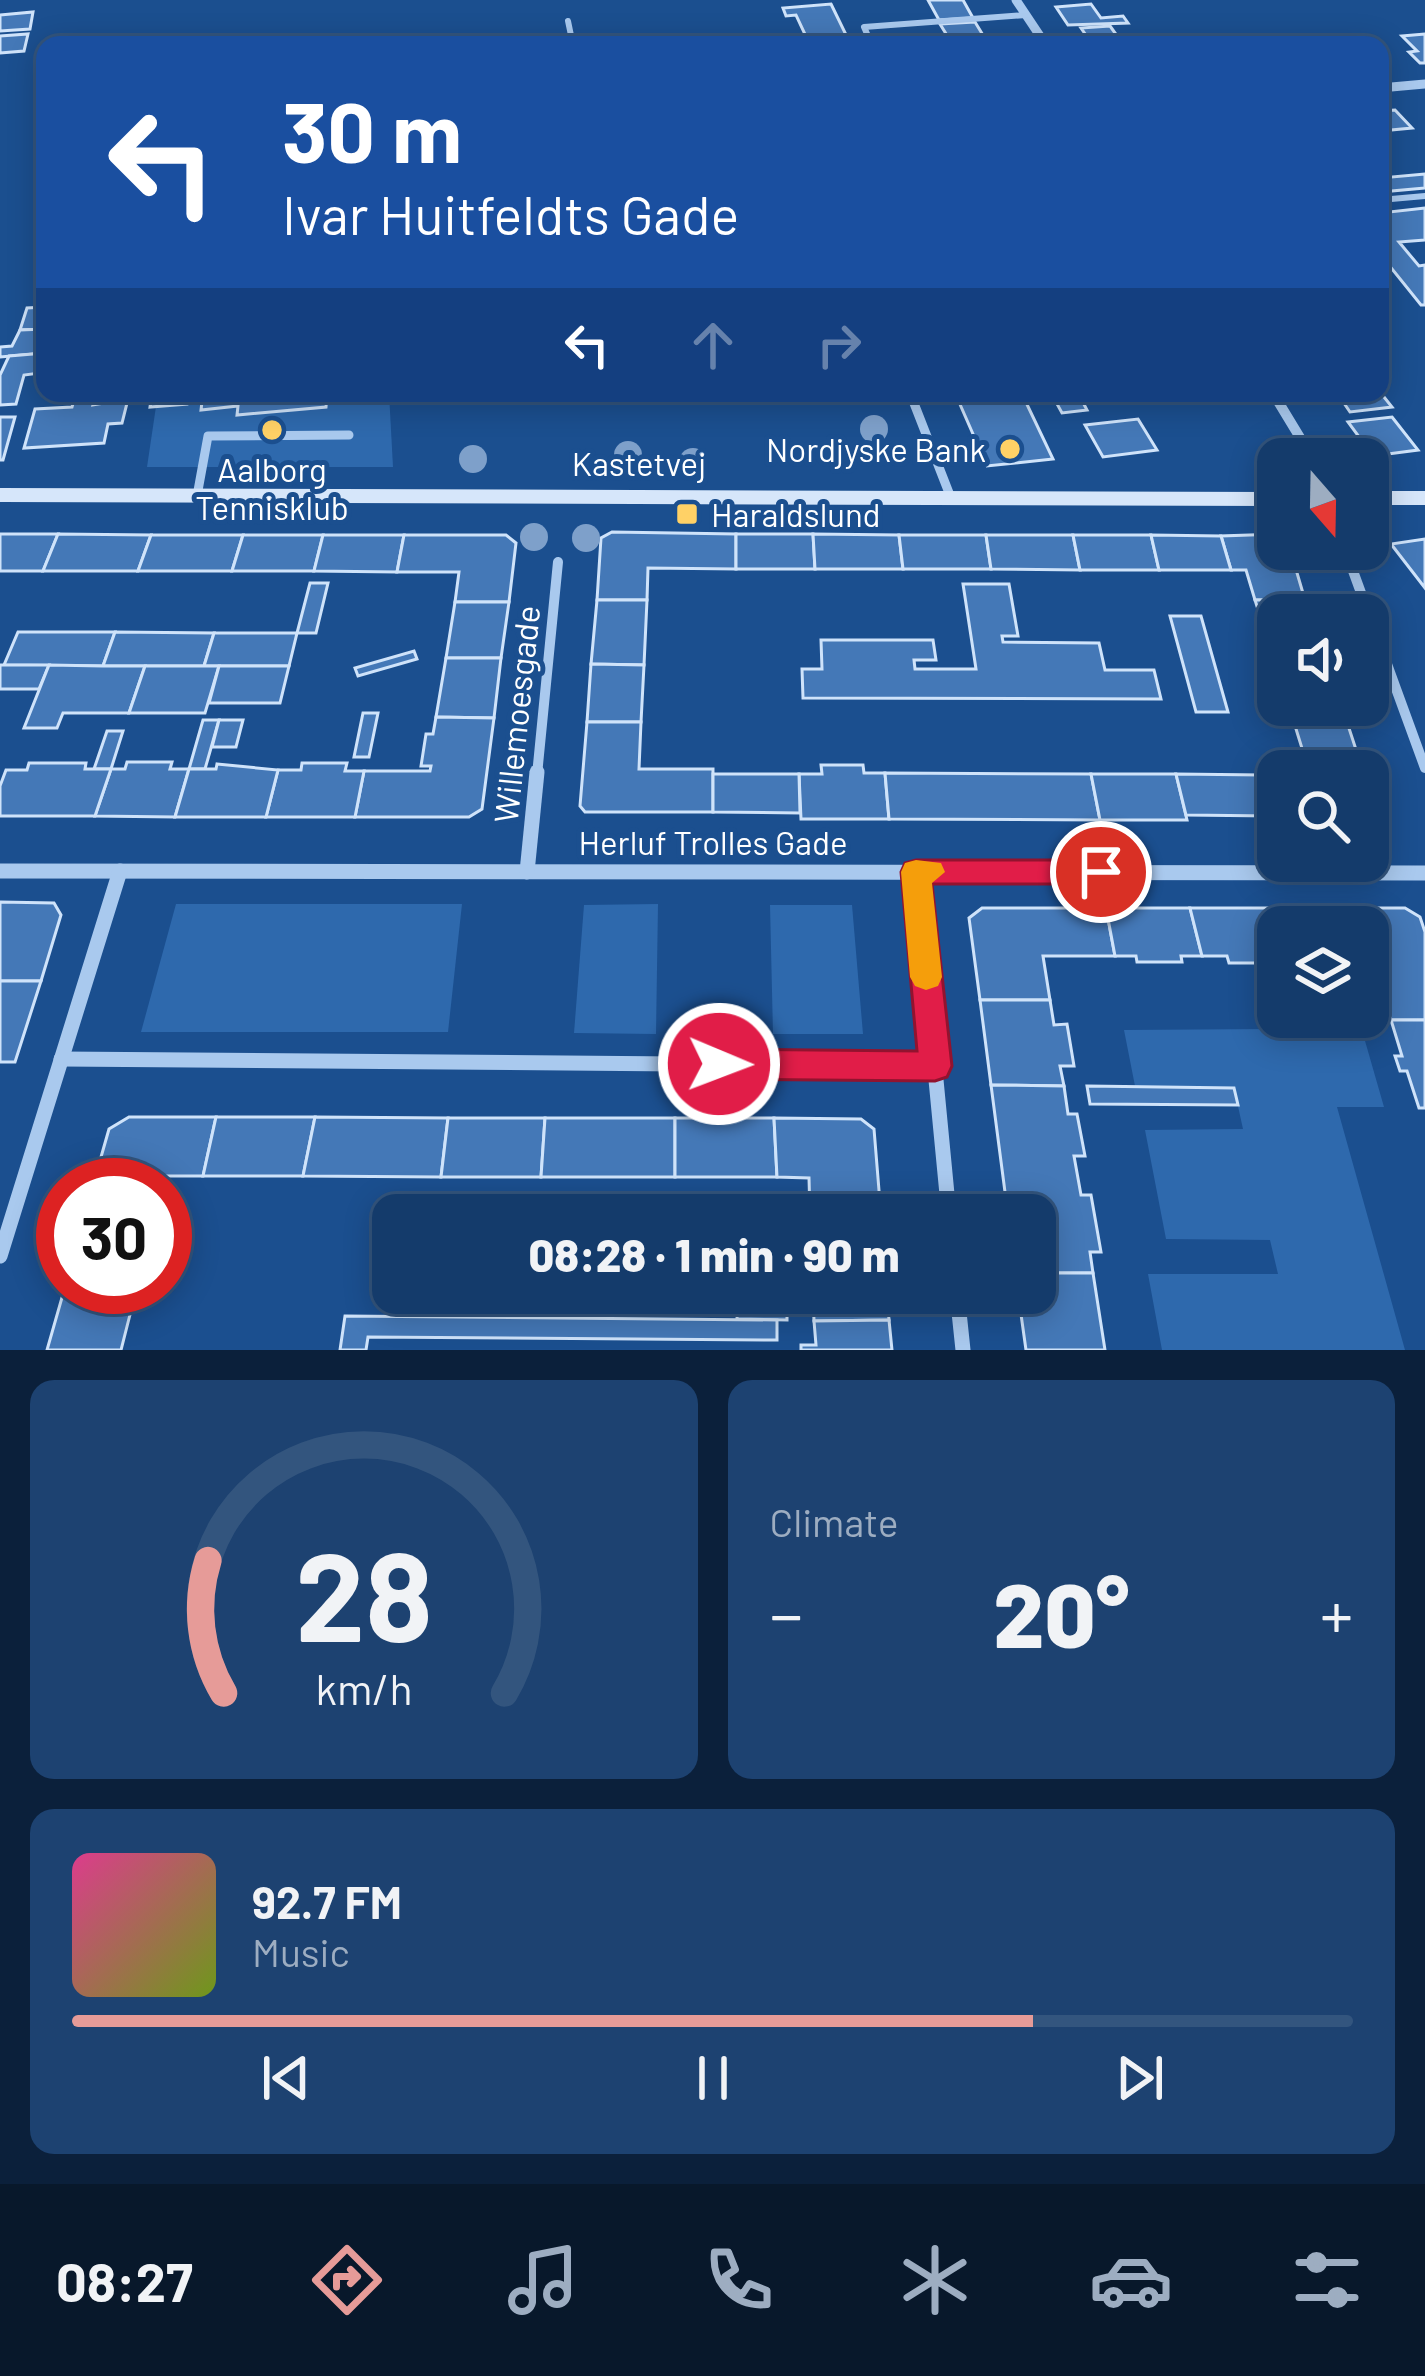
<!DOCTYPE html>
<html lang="en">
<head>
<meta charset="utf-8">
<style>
	:root { --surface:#143b6b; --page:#1d4271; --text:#f1f3f6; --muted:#9dadc1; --line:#33557e; --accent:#e69b98 }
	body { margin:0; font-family:Barlow,sans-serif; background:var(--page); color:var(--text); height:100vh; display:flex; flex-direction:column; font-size:45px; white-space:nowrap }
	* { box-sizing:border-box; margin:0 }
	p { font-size:39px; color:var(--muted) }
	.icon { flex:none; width:66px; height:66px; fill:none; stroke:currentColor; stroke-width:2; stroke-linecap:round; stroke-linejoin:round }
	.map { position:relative; height:1350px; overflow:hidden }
	.panel { display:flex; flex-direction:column; gap:30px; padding:30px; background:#0b203b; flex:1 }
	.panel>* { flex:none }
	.banner { position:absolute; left:36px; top:36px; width:1353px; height:366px; border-radius:24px; box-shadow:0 6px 30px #0003,0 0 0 3px var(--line); background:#1a4fa0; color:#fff; overflow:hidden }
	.needle { width:78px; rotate:160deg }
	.controls { position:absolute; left:1257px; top:438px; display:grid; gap:24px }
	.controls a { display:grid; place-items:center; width:132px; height:132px; border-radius:24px; background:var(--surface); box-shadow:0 6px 30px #0003,0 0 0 3px var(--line); font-size:60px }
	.speed { position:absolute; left:36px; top:1158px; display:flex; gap:24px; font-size:60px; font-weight:700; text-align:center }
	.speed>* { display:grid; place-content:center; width:156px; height:156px; border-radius:50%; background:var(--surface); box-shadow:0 6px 30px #0003,0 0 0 3px var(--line); line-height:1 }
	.speed .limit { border:18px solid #d22; background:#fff; color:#111 }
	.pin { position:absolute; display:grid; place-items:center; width:102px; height:102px; color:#fff; margin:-51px; border:6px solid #fff; border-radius:50%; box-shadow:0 3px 12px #0007 }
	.me { position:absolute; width:132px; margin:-66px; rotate:91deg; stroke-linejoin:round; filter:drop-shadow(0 0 9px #0008) }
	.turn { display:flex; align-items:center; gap:42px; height:252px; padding:0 48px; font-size:54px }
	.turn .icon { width:156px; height:156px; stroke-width:2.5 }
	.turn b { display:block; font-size:84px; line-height:102px }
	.lanes { display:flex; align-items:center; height:114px; padding:0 48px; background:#0003; justify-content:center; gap:60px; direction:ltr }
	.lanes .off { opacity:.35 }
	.big { font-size:90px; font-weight:800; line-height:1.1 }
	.panel .tile { flex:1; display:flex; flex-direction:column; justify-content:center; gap:18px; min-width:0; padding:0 42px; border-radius:24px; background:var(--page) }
	.panel .dial { align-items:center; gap:0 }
	.dial svg { height:312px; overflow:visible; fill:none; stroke:var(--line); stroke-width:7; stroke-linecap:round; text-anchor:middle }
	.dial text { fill:var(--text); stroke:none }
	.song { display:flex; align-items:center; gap:36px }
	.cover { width:144px; height:144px; border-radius:18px; background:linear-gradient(135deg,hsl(330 70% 55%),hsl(80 70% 35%)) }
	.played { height:12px; border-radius:6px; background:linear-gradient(90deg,var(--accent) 75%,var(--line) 75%) }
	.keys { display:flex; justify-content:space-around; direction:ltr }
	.heat { display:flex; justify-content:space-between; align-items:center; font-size:66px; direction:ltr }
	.panel .tiles { flex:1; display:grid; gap:30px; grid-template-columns:1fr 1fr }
	.tile:last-child { grid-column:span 2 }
	.trip { position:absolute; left:372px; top:1194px; width:684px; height:120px; border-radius:24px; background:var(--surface); box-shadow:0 6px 30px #0003,0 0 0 3px var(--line); font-weight:800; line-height:120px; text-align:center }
	.tab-bar { display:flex; height:192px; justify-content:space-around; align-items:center; background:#08182b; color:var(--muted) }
	.tab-bar .icon { width:84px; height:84px }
	.tab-bar .selected { color:var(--accent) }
	.tab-bar b { font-size:54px; color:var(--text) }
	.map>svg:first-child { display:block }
	.green { fill:#2e69ad }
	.building { fill:#4478b7; stroke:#cfe3fa; stroke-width:3 }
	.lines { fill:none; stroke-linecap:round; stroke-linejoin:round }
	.lane-far1 { stroke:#a9c9ee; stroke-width:6 }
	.lane { stroke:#a9c9ee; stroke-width:9 }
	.street-far2 { stroke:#a9c9ee; stroke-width:9 }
	.street-far1 { stroke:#a9c9ee; stroke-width:10 }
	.street { stroke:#a9c9ee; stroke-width:15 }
	.secondary { fill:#d6e6fa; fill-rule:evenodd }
	.tree { fill:#7ea0ca }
	.route { fill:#e11d48; stroke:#92132f; stroke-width:3 }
	.slow { fill:#f59e0b }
	.poi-dot { fill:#ffd166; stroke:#1b4f8f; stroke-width:4.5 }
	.labels { text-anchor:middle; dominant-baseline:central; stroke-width:10; stroke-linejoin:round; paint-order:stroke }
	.poi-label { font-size:33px; fill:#fff; stroke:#1b4f8f; text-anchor:end }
	.street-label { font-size:33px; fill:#fff; stroke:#1b4f8f }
</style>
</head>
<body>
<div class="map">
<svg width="1425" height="1350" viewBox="0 0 1425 1350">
	<rect width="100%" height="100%" fill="#1b4f8f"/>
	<g class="green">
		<polygon points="158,393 389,393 393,467 147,467"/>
		<polygon points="176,904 462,904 448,1032 141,1032"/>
		<polygon points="658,904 656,1034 574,1033 584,905"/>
		<polygon points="770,905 852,905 863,1034 773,1034"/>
		<polygon points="1359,1020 1384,1107 1337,1107 1405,1350 1162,1350 1148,1274 1278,1274 1270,1240 1166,1239 1145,1130 1243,1129 1234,1088 1135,1086 1124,1030 1281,1029"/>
	</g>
	<g class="building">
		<polygon points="928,0 963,0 973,18 939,20"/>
		<polygon points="831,4 851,45 810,45 796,15 786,16 783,8"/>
		<polygon points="1091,4 1101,18 1123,16 1128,23 1068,25 1056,7"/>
		<polygon points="33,12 30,29 0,31 0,15"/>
		<polygon points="975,22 989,45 953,45 940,24"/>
		<polygon points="1110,26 1123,44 1093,45 1081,28"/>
		<polygon points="28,34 24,51 0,53 0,36"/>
		<polygon points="1425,34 1425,63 1420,63 1409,52 1417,51 1402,36"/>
		<polygon points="1395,110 1412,128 1380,131 1380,111"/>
		<polygon points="1425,174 1425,188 1380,192 1380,178"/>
		<polygon points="1425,208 1425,240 1399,242 1419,266 1425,265 1425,305 1421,305 1380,254 1380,213"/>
		<polygon points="45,307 45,329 20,330 27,308"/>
		<polygon points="45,329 45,353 0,357 0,347 12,346 20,330"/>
		<polygon points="45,353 40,373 24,375 16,404 0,405 0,375 9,356"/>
		<polygon points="1380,392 1392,407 1350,412 1337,393"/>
		<polygon points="76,393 96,393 93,405 128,399 122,423 108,424 104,443 24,448 35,409 72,407"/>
		<polygon points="152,393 188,393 187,404 150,407"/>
		<polygon points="203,393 327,393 326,407 237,415 238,406 201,410"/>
		<polygon points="1051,393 1078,393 1087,410 1062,413"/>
		<polygon points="1023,396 1053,459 987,466 959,402"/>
		<polygon points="0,417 15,417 3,460 0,460"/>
		<polygon points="1392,417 1418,450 1373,456 1348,422"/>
		<polygon points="1138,419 1157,450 1103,457 1085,425"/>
		<polygon points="612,532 736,534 736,569 648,568 647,600 597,600 601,538"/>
		<polygon points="0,534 58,534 43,571 0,571"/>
		<polygon points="58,534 151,535 138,571 43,571"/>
		<polygon points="736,534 813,534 815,569 736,569"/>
		<polygon points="813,534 899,535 903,569 815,569"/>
		<polygon points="1276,534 1278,549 1290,549 1305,600 1255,600 1246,570 1231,570 1221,536"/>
		<polygon points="151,535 243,535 232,571 138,571"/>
		<polygon points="243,535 323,535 314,571 232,571"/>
		<polygon points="323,535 404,535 397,572 314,571"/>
		<polygon points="404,535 506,535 516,543 509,602 455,602 459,572 397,572"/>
		<polygon points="899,535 986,535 991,569 903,569"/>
		<polygon points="986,535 1073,535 1080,570 991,569"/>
		<polygon points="1073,535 1151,535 1159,570 1080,570"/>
		<polygon points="1151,535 1221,536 1231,570 1159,570"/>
		<polygon points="1425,539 1425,588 1391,544"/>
		<polygon points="310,583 328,583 316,633 297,633"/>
		<polygon points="963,584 1009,584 1018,636 1002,636 1003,642 1099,643 1105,670 1154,670 1161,699 803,698 802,669 822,669 821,640 933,640 936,660 914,660 915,669 976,669"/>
		<polygon points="597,600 647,600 644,665 591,664"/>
		<polygon points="1255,600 1305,600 1310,615 1278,615 1278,673"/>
		<polygon points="455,602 509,602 501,658 446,658"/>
		<polygon points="1170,616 1201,616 1228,712 1196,712"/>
		<polygon points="18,632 115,632 103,666 4,665"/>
		<polygon points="115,632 214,633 204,666 103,666"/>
		<polygon points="214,633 297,633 289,666 204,666"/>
		<polygon points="414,651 417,659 358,676 355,668"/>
		<polygon points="446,658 501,658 494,718 436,717"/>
		<polygon points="591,664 644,665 641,722 587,722"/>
		<polygon points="0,665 49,665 39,689 0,689"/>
		<polygon points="49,665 103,666 145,666 129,713 63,713 57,728 24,728"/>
		<polygon points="145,666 219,666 205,713 129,713"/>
		<polygon points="219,666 289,666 280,703 209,703"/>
		<polygon points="1288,705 1341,705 1345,716 1292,716"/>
		<polygon points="363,713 378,713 369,757 354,757"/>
		<polygon points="1292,716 1345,716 1363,771 1309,771"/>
		<polygon points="436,717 494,718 482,809 469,817 355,817 364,771 430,771 431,766 421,766 426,734 433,734"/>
		<polygon points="203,720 219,720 205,769 189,769"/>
		<polygon points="219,720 243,720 236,747 212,747"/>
		<polygon points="587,722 641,722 639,769 713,769 713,812 585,812 580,806"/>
		<polygon points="107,731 123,731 111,769 94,769"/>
		<polygon points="127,762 172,762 170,769 189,769 175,817 95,816 111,769 125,769"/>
		<polygon points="29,763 86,763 85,769 111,769 95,816 0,816 0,786 6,770 27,770"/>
		<polygon points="302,763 347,763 345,771 364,771 355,817 266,817 278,770 301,770"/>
		<polygon points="217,764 278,770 266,817 175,817 189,769 216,769"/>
		<polygon points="821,765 863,765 864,773 885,773 889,819 801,819 799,774 822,774"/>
		<polygon points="885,773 1091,774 1100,820 889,819"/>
		<polygon points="713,774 799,774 800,813 713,812"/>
		<polygon points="1091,774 1176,774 1187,820 1100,820"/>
		<polygon points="1176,774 1262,775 1274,816 1186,815"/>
		<polygon points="1262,775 1278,775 1278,816 1274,816"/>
		<polygon points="0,902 54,903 61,915 41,981 0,981"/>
		<polygon points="982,908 1106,908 1115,956 1043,956 1050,1000 980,1000 969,918"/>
		<polygon points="1106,908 1190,908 1202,956 1181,956 1182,962 1137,962 1136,956 1115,956"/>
		<polygon points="1190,908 1280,908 1285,927 1278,927 1278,956 1271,956 1273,963 1229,963 1227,956 1202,956"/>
		<polygon points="1280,908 1405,908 1420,917 1425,932 1425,1020 1391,1020 1380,987 1373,987 1368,971 1374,970 1368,957 1368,927 1285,927"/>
		<polygon points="0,981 41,981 15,1062 0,1062"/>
		<polygon points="980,1000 1050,1000 1054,1025 1067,1024 1074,1066 1060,1066 1064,1086 991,1085"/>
		<polygon points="1391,1020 1425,1020 1425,1108 1419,1108 1407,1071 1400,1071 1395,1056 1402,1056"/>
		<polygon points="991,1085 1064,1086 1068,1114 1077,1114 1085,1156 1074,1156 1081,1195 1091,1195 1101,1252 1090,1252 1093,1273 1035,1273 1035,1215 1008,1215"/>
		<polygon points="1087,1086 1234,1088 1238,1105 1090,1104"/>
		<polygon points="129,1117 216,1117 203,1176 164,1176 162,1185 93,1185 109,1129"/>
		<polygon points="216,1117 315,1117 303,1176 203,1176"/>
		<polygon points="315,1117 448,1118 441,1177 303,1176"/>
		<polygon points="448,1118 545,1118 541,1177 441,1177"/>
		<polygon points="545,1118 675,1118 675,1177 541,1177"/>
		<polygon points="675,1118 774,1118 777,1177 675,1177"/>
		<polygon points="774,1118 861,1119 874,1129 881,1215 810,1215 809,1178 777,1177"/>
		<polygon points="1035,1273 1093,1273 1105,1350 1026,1350 1018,1293 1035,1293"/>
		<polygon points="65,1287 137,1287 121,1350 47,1350"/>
		<polygon points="738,1293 787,1294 787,1320 737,1319"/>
		<polygon points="813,1293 887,1293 889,1320 814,1321"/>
		<polygon points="345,1316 777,1320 777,1340 368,1337 366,1350 340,1350"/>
		<polygon points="889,1320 892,1350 801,1350 801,1345 816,1345 814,1321"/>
	</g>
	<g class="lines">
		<g class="lane-far1">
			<polyline points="568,21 573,45"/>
			<polyline points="872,45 864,27 1026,15"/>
			<polyline points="1380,200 1425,196"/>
		</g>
		<g class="lane">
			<polyline points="910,393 951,498"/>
			<polyline points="197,496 208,436 349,435"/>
		</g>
		<g class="street-far2">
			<polyline points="1016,0 1046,45"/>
			<polyline points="1380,88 1425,84"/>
		</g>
		<g class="street-far1">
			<polyline points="1273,393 1313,459"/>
			<polyline points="1345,549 1425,768"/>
			<polyline points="537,775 558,562"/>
		</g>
		<g class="street">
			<polyline points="0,871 1425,873"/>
			<polyline points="527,872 537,772"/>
			<polyline points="916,872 949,1215"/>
			<polyline points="61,1059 935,1066"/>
			<polyline points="0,1256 120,871"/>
			<polyline points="957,1293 963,1350"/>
		</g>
		<g class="secondary">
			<polygon points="0,488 1278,492 1278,506 0,502"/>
			<rect x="1368" y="491" width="57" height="14"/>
		</g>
	</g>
	<g class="tree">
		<circle cx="874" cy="429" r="14"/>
		<circle cx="838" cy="454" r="14"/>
		<circle cx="628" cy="455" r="14"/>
		<circle cx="473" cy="459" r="14"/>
		<circle cx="693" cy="462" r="14"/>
		<circle cx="534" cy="537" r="14"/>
		<circle cx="586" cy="538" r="14"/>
	</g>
	<polygon class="route" points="916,860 1101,860 1112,863 1116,872 1112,881 1101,884 932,884 952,1066 947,1077 935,1081 719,1079 707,1074 702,1064 707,1054 719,1049 917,1051 901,872 905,863"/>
	<polygon class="slow" points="916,860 941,863 945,872 932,883 942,977 938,986 926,990 915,986 910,977 901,872 905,863"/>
	<g class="poi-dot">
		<circle cx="272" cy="430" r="12"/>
		<circle cx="1010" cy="449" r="12"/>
		<rect x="675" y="502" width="24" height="24" rx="6"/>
	</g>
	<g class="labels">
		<g class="poi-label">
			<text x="986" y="449">Nordjyske Bank</text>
			<text x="272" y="469" text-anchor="middle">Aalborg<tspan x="272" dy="38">Tennisklub</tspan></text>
			<text x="711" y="514" text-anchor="start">Haraldslund</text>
		</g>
		<g class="street-label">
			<text x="639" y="463">Kastetvej</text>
			<text transform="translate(516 714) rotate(-84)">Willemoesgade</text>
			<text x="713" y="842">Herluf Trolles Gade</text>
		</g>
	</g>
</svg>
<div class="controls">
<a><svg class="needle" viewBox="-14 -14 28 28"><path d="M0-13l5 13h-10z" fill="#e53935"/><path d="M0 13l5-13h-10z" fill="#9dadc1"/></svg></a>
<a><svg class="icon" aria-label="sound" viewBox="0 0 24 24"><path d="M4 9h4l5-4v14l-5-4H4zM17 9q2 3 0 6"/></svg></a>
<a><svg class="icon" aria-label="search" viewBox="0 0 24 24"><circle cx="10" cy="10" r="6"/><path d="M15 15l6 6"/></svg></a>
<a><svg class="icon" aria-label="layers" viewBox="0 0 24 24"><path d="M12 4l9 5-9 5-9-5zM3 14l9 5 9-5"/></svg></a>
</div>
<div class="speed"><div class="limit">30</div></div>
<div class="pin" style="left:1101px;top:872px;background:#d93025"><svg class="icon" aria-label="arrive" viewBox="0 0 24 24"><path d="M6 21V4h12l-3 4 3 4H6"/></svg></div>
<svg class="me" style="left:719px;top:1064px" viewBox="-20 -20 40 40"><circle r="17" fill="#e11d48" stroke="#fff" stroke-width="3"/><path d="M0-11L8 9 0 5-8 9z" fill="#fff"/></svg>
<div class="trip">08:28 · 1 min · 90 m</div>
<div class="banner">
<div class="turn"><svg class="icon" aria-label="left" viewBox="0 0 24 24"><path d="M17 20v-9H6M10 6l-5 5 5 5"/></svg><div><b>30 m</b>Ivar Huitfeldts Gade</div></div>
<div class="lanes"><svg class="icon" aria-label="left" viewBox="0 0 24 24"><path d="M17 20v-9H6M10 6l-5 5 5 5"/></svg><svg class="icon off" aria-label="ahead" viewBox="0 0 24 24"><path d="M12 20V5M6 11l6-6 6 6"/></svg><svg class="icon off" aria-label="right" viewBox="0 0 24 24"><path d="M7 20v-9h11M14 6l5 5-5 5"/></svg></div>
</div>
</div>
<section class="panel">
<div class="tiles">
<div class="tile dial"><svg viewBox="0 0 100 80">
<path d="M14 69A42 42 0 1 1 86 69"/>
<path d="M14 69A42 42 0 0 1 10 35" stroke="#e69b98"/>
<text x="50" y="56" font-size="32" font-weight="700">28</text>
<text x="50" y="72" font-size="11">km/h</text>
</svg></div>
<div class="tile"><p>Climate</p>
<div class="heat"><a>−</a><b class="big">20°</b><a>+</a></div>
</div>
<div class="tile">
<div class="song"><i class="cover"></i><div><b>92.7 FM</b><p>Music</p></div></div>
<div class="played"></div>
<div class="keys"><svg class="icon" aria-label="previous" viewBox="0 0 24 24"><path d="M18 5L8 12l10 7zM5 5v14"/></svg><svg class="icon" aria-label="pause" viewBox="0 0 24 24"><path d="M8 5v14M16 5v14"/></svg><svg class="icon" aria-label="next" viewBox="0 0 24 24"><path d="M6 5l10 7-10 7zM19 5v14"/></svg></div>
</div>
</div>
</section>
<nav class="tab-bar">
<b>08:27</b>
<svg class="icon selected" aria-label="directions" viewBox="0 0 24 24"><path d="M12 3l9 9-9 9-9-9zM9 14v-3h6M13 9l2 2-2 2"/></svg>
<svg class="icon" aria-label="music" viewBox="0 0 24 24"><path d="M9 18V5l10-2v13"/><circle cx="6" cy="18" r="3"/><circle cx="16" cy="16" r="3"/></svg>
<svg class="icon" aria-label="phone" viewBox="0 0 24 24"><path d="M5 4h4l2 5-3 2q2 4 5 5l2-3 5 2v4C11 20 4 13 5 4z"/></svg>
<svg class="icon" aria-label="climate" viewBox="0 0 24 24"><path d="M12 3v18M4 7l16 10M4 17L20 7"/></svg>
<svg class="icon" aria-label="car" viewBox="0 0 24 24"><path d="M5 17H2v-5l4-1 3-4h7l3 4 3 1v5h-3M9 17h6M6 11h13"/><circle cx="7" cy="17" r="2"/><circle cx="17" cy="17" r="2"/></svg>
<svg class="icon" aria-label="filters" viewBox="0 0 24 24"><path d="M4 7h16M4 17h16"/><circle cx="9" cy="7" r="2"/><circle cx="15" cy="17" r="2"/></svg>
</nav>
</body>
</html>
